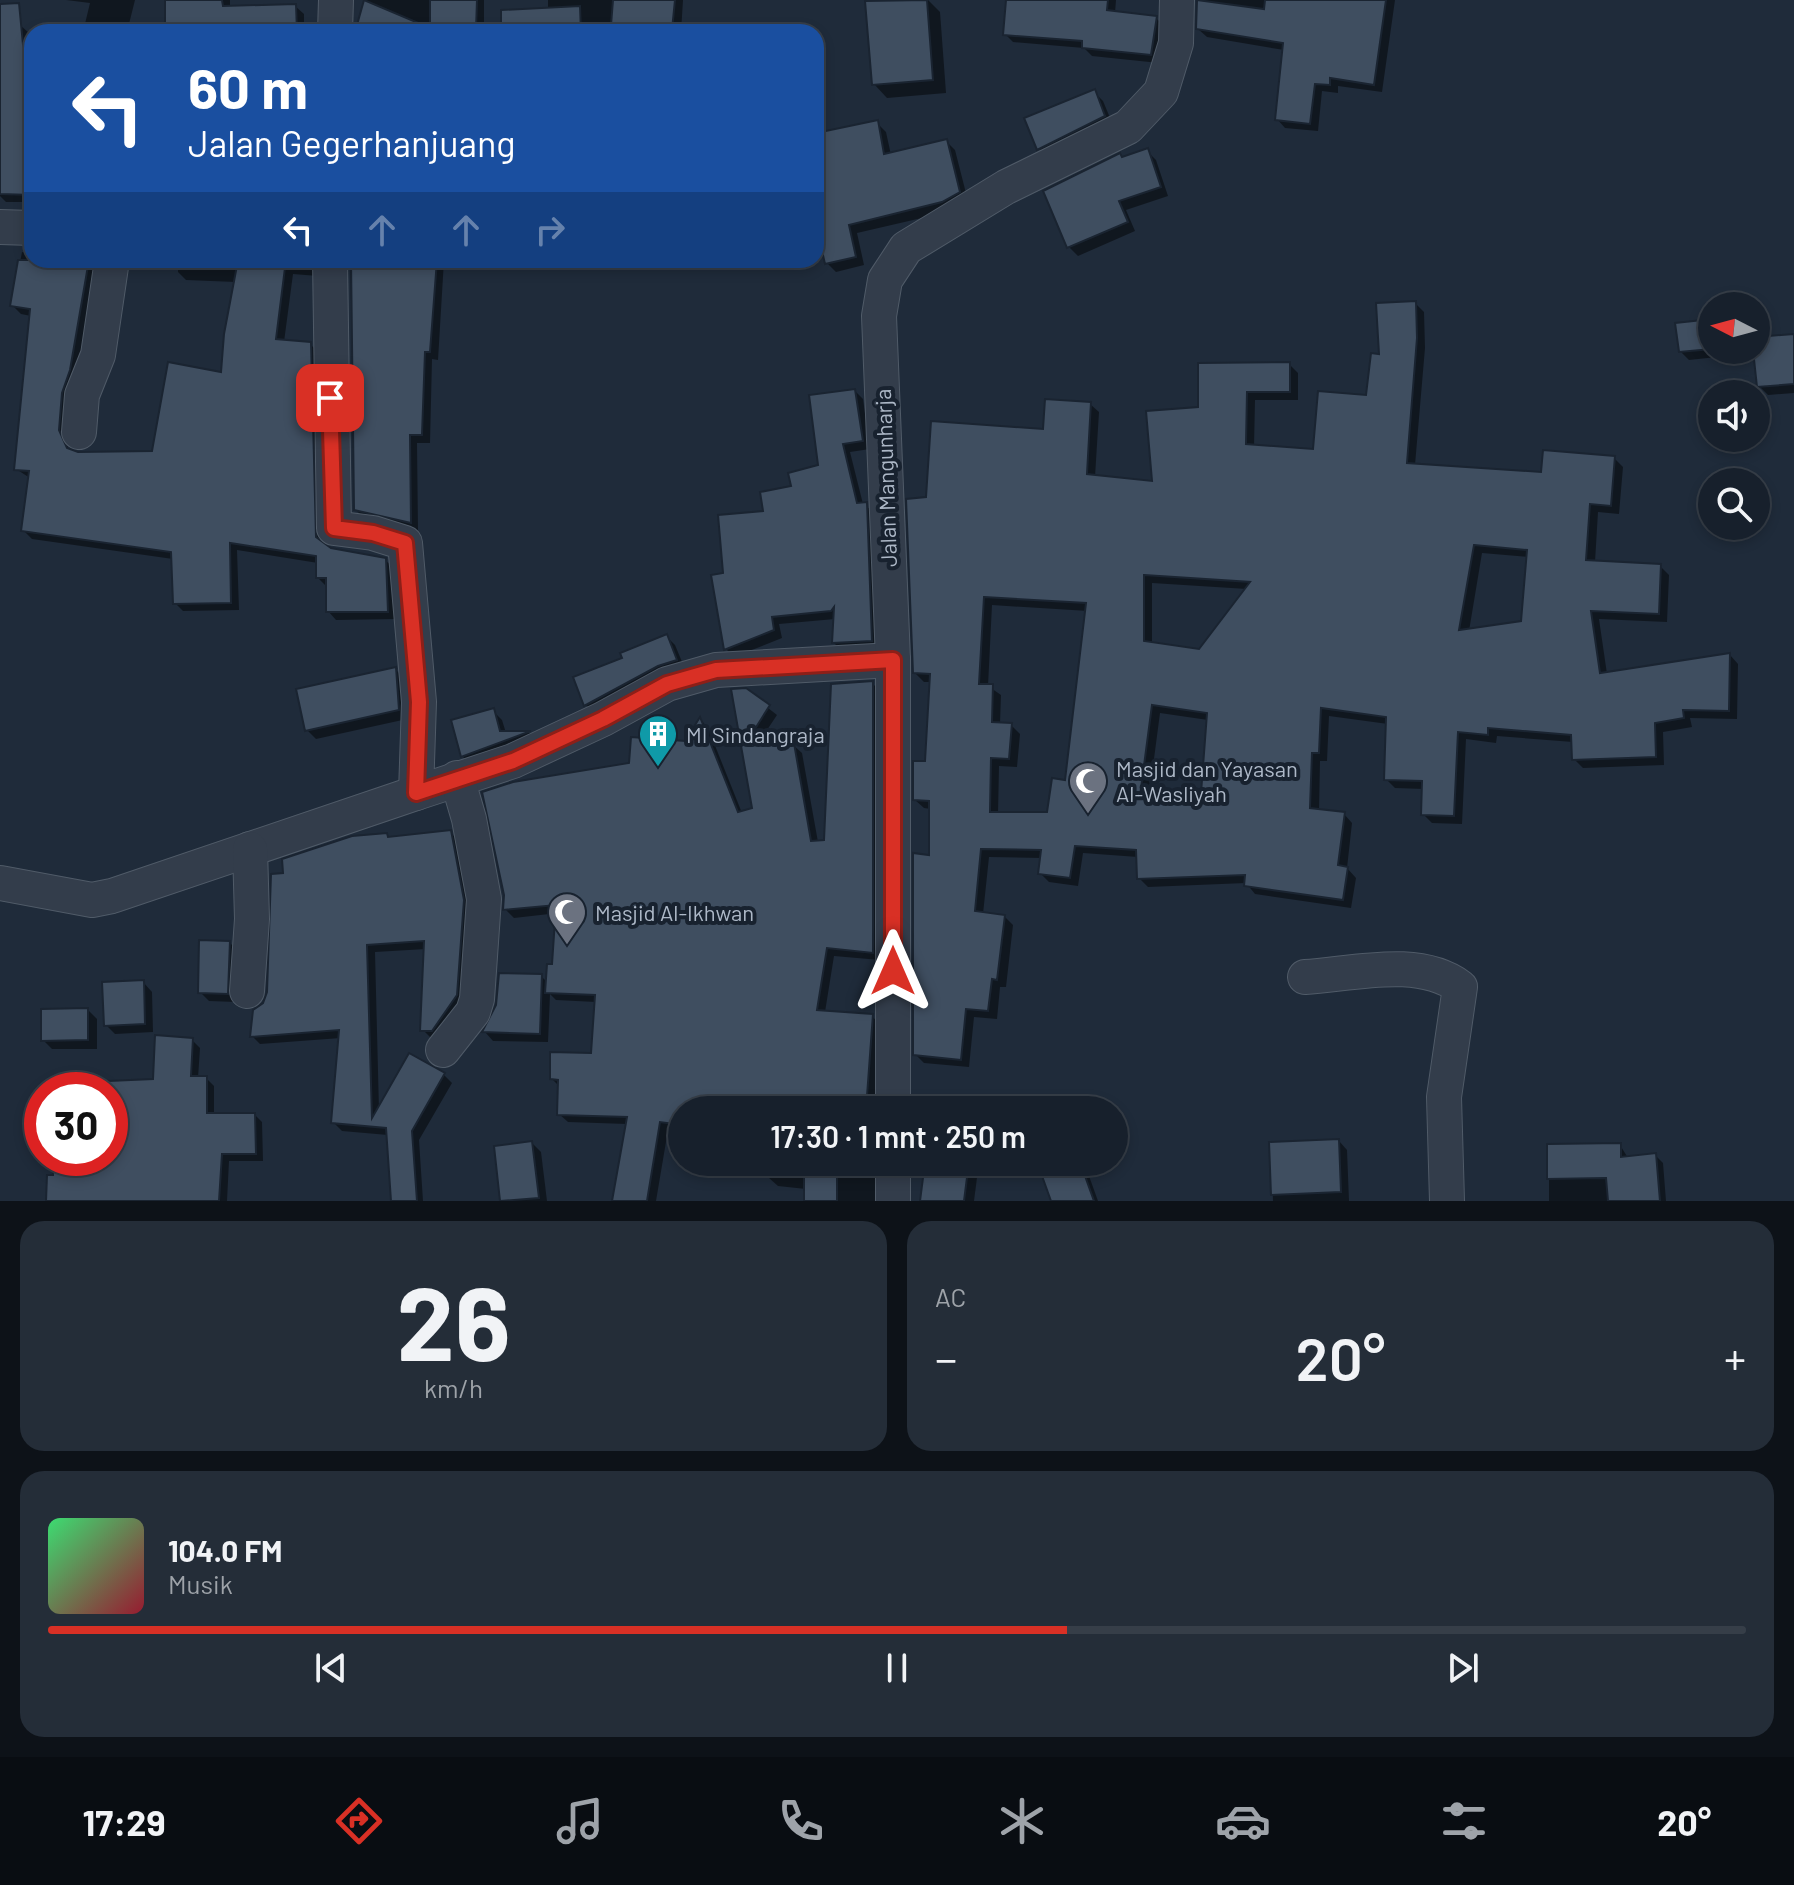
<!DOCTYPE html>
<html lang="id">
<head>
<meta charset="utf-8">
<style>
	:root { --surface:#17202c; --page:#242d38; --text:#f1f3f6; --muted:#9ea3a9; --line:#363e48; --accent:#d93025 }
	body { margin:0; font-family:Barlow,sans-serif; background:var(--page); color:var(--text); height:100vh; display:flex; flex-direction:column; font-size:30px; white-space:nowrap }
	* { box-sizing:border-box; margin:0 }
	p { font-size:26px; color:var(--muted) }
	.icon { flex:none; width:44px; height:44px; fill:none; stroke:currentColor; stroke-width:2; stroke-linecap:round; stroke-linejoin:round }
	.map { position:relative; height:1201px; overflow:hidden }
	.drawer { display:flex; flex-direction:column; gap:20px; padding:20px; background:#0d1218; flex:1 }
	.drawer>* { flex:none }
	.hud { position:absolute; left:24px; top:24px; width:800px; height:244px; border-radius:24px; box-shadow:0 4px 12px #0003,0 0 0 2px var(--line); background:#1a4fa0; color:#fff; overflow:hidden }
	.needle { width:52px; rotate:276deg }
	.buttons { position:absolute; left:1698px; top:292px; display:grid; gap:16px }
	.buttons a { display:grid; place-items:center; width:72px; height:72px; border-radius:50%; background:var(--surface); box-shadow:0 4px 12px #0003,0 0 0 2px var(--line); font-size:40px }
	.speed { position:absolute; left:24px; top:1072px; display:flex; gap:16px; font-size:40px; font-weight:700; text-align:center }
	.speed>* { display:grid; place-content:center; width:104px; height:104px; border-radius:50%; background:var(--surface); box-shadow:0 4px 12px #0003,0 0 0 2px var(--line); line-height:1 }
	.speed .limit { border:12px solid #d22; background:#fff; color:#111 }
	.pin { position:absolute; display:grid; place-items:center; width:68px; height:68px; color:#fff; margin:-34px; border-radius:16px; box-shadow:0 4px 12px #0006 }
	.me { position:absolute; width:88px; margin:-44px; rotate:0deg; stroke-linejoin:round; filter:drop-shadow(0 0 6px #0008) }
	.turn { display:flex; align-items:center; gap:28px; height:168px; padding:0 32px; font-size:36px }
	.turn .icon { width:104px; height:104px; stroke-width:2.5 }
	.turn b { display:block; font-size:56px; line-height:68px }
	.lanes { display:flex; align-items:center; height:76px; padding:0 32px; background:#0003; justify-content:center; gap:40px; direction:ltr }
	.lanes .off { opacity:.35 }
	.big { font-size:60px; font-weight:600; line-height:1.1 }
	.drawer .tile { flex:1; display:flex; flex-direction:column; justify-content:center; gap:12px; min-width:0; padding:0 28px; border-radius:24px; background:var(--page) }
	.drawer .dial { align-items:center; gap:0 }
	.dial b { font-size:104px; line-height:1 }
	.song { display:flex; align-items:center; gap:24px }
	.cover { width:96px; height:96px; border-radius:12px; background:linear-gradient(135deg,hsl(140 70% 55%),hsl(350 70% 35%)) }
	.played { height:8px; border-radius:4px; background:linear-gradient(90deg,var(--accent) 60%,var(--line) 60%) }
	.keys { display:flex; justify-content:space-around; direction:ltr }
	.heat { display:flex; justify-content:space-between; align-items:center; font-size:44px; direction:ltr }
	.drawer .tiles { flex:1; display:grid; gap:20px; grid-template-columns:1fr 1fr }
	.tile:last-child { grid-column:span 2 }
	.trip { position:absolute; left:668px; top:1096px; width:460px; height:80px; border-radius:40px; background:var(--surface); box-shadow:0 4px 12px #0003,0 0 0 2px var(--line); font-weight:600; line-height:80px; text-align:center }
	.tabs { display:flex; height:128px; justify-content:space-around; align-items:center; background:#090d12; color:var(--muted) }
	.tabs .icon { width:56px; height:56px }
	.tabs .on { color:var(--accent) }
	.tabs b { font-size:36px; color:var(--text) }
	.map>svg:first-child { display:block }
	.shadow { fill:#0007; fill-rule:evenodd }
	.building { fill:#3f4e60; stroke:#1a2431; stroke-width:2; fill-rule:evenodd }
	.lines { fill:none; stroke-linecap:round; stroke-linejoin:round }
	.minor-casing { stroke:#505b68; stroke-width:36 }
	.minor { stroke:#333d4b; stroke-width:34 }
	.route-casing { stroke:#8d1f18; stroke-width:20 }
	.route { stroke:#d93025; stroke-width:14 }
	.labels { text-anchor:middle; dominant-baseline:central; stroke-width:8; stroke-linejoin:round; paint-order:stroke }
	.street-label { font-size:22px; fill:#adb8c7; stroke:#18222f }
	.poi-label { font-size:22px; fill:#adb8c7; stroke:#18222f; text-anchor:start }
</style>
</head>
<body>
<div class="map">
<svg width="1794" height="1201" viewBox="0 0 1794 1201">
	<rect width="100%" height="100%" fill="#1f2b3a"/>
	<g class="shadow">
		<polygon points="66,0 135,0 127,32 83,32 90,3"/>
		<polygon points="167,0 230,0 230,7 295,6 304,14 304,32 167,32"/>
		<polygon points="367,0 484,0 484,32 356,32"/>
		<polygon points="548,0 683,0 681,32 548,32"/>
		<polygon points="928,0 940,12 946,93 887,98 874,84 867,3"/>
		<polygon points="1018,0 1116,0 1115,13 1156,18 1164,26 1159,63 1092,56 1084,48 1013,42 1005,34"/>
		<polygon points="1196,0 1395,0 1382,92 1338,86 1338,93 1322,91 1318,131 1285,128 1277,119 1284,50 1207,37 1198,29"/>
		<polygon points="20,25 29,33 32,67 32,202 6,202 0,196 0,27"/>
		<polygon points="1094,92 1103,101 1113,125 1047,157 1039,148"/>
		<polygon points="877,123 886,132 891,155 946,141 955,150 968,201 952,211 857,233 864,265 836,272 827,263 816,217 816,135"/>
		<polygon points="1147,151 1156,160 1168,196 1126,210 1135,231 1078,256 1069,247 1046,192"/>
		<polygon points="22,252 32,254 32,260 88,263 96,272 67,440 68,448 76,454 153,453 223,374 236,282 186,280 178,272 178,260 320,260 318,276 293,274 284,342 310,344 319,353 324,545 330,550 385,560 394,568 396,619 336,620 328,611 326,586 318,578 318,563 237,550 239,610 183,611 175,603 173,559 32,539 23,530 30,478 16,469 31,316 21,314 12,305"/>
		<polygon points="350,260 444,260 438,360 432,359 430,443 417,443 418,530 364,518 356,510"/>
		<path d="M1415,303L1424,312L1425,348L1415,465L1543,474L1614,458L1623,467L1619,514L1598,512L1595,562L1660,566L1669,575L1667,622L1599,619L1607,674L1730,655L1738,664L1737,719L1690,718L1692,727L1663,732L1664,765L1583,768L1574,759L1573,742L1497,736L1496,743L1466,739L1462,824L1432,823L1423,814L1424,789L1395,788L1386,779L1388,724L1329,716L1327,761H1320L1319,811L1344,814L1352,823L1347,868L1356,878L1351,908L1255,894L1246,883L1148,887L1139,878L1138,857L1083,853L1078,886L1049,882L1040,873L1042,858L989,857L983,914L1004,916L1013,925L1006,987H1000L997,1019L974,1017L969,1067L924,1063L915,1054L931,857V809L924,808L915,800L927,763L932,682H924L915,673L928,499L1090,404L1099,412L1095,477L1154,483L1200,409L1289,364L1298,373V400H1255L1254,447L1315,451L1368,397L1381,356ZM1482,553L1529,557L1523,623L1469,631ZM1152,583L1247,589L1199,651L1152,644ZM992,605L1088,611L1067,782L1048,814H998L999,766L1017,767L1020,734L1011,725L1000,724L1001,695L988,686ZM1160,713L1208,720L1203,795L1149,797Z"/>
		<polygon points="1712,321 1712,350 1734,350 1735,355 1689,360 1680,351"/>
		<polygon points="1794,336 1794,393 1768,395 1759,386"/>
		<polygon points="855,391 863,399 870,449 850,452 863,504 874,512 880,649 842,651 834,643 835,619 779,624 782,638 734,657 726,649 725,575 765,512 821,467"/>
		<polygon points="666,636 675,645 685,669 595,713 586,705 624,659"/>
		<polygon points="395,669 404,678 407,719 316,739 307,730"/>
		<polygon points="872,683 880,691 880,960 834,956 825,1012 872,1016 880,1025 874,1110 682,1110 682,1132 668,1130 656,1201 614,1201 627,1124 568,1122 559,1114 560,1087 552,1079 593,1055 596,1002 556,1000 550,994 548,1042 493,1041 485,1032 541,976 548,983 554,966 558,913 514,918 505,909 631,764 686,743 701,720 708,728 742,813 755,810 733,691 745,690 777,715 759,742 793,745 802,753 818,842 826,842"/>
		<polygon points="493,711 502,720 506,733 530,733 537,740 471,765 462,756"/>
		<polygon points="450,832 458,840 471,910 464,1004 431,1038 423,1030 426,949 375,952 379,1110 444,1075 452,1083 419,1140 423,1201 393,1201 388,1135 342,1131 334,1123 341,1038 260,1044 252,1036 269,993 285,875 387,835 390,839"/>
		<polygon points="230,943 239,952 236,1002 209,1001 200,992"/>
		<polygon points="143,982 152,992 153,1032 115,1034 106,1025"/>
		<polygon points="88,1010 97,1019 97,1049 52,1049 43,1040"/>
		<polygon points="192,1040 200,1048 198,1078 206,1078 214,1086 214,1115 255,1115 262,1122 263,1161 229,1161 227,1201 48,1201 55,1177 54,1158 110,1158 155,1081"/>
		<polygon points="1339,1141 1347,1150 1349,1201 1273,1201 1271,1144"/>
		<polygon points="532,1143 541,1152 547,1201 504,1201 501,1190"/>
		<polygon points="1620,1145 1628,1158 1655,1155 1663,1163 1666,1201 1549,1201 1549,1146"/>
		<polygon points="771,1162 883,1162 882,1201 806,1201 806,1189 778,1186 769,1178"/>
		<polygon points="927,1162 979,1162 974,1201 922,1201"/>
		<polygon points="1039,1162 1084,1162 1098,1201 1053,1201"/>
	</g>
	<g class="building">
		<polygon points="165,0 222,0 223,6 296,4 297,32 165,32"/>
		<polygon points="364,0 430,28 430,0 477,0 476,30 355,32"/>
		<polygon points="613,0 675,0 672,30 611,25"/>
		<polygon points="927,0 933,80 872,85 865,1"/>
		<polygon points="1006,0 1108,0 1107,10 1157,16 1151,55 1082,48 1082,41 1003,35"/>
		<polygon points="1197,0 1264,9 1265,0 1386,0 1374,85 1330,78 1330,85 1315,84 1310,124 1275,120 1283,43 1196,29"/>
		<polygon points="19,3 32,138 32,195 0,194 0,4"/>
		<polygon points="580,6 581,32 501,32 501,10"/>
		<polygon points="1095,89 1105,116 1037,150 1024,118"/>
		<polygon points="878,120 884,154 947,139 960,192 942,202 849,225 856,257 825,264 816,225 816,133"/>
		<polygon points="1148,148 1161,187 1119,201 1128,222 1067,248 1043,191 1120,153 1122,157"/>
		<polygon points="18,260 89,260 70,370 62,393 59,430 67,448 78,452 152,451 168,362 221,372 224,334 238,260 286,260 276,339 311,342 316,537 331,548 386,558 388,612 326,612 326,578 316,578 316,556 230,543 231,603 173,604 171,552 21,531 29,471 14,470 30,309 10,306"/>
		<polygon points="351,260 437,260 430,352 425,352 422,435 410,435 411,523 354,510"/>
		<path d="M1416,301L1417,338L1407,463L1541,472L1543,450L1615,456L1611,506L1590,504L1586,560L1661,564L1659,614L1591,611L1600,673L1730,653L1729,711L1683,710L1684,718L1655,723L1656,757L1572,760L1571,735L1488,728V735L1458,732L1454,816L1421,815L1422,781L1384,780L1386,717L1321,708L1319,753H1312L1310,808L1345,812L1338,865L1348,867L1343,900L1244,886L1245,875L1137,879L1136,850L1075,846L1070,878L1038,874L1041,850L981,849L975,911L1005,915L997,980L992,979L988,1011L966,1009L961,1060L913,1055V853L929,855V801L913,800V761H925L930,674L913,673L906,499L926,497L931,421L1043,429L1045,399L1091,402L1087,474L1152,481L1146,411L1198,407V363L1290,362V392H1247L1246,444L1313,449L1318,391L1366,395L1371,353L1379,354L1376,303ZM1474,545L1527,550L1521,621L1459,630ZM1144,575L1250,582L1199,649L1144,641ZM984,597L1086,603L1065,780L1052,778L1047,812H990L991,758L1009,759L1012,723L992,722L993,684H979ZM1152,705L1207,713L1201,793L1140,796Z"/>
		<polygon points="1712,319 1712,349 1679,352 1675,323"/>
		<polygon points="1794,334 1794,384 1757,387 1753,350 1756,337"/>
		<polygon points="855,389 863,441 843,444 857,503 867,502 872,641 832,643 834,607 831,611 772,617 774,630 724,650 711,575 723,573 718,515 763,511 760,492 791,486 788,473 818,465 809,395"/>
		<polygon points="667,634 677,660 658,666 584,706 573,677 622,658 620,653"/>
		<polygon points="396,667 399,710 305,731 296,689"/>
		<polygon points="873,681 873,953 827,948 817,1010 873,1014 866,1110 682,1110 682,1125 660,1122 647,1201 612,1201 627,1117 557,1115 558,1080 550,1079 550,1052 591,1053 595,995 545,993 547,964 552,964 556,905 503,910 504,895 482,792 513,782 629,763 631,737 685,741 700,717 738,812 752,808 731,689 746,688 770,705 748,740 794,743 811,841 824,840 831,684"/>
		<polygon points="494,708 500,731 531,731 461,757 451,720"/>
		<polygon points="451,830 464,900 457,995 432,1031 420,1031 424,941 367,945 372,1118 409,1053 445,1073 412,1131 417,1201 391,1201 386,1128 331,1123 339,1030 250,1037 253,1010 263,1003 267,992 271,874 283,873 282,859 352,836 387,833 388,837"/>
		<polygon points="199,940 230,941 228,994 198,993"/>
		<polygon points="499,973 542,974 540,1034 482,1032 496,1005"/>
		<polygon points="144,980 145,1024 104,1026 102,982"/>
		<polygon points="88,1008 88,1040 41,1041 41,1009"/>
		<polygon points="155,1035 193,1038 191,1076 207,1076 207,1113 255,1113 256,1154 222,1154 219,1201 46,1201 47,1175 53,1175 52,1158 110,1158 108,1081 153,1079"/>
		<polygon points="1339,1139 1341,1192 1271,1195 1269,1142"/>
		<polygon points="532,1141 539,1198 500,1201 494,1146"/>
		<polygon points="1621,1143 1621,1157 1656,1153 1660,1201 1608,1201 1606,1178 1547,1179 1547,1144"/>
		<rect x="804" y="1162" width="33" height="39"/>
		<polygon points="925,1162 969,1162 964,1201 920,1201"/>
		<polygon points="1037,1162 1080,1162 1094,1201 1051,1201"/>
	</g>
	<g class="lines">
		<defs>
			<g id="minor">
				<polyline points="335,32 336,0"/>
				<polyline points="0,227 32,228"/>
				<polyline points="330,260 334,528 373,533 405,543 419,702 416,793 513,761 603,719 667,684 716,670 893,660"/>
				<polyline points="79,432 82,395 98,355 112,260"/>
				<polyline points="0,883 92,900 112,896 416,793"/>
				<path d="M1305,977C1353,974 1419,956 1460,987L1444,1097L1447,1201"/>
				<polyline points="247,991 252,919 250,849"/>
				<polyline points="443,1050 473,1012 477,999 484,899 469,819 457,778"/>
				<polyline points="893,1110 893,660 879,316 885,280 906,248 1006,187 1128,127 1161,92 1176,43 1177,0"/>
				<polyline points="893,1162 893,1201"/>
			</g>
		</defs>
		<use href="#minor" class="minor-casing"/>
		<use href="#minor" class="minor"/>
	</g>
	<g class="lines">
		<defs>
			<polyline id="route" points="330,398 334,528 373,533 405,543 419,702 416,793 513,761 603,719 667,684 716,670 893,660 893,971"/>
		</defs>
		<use href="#route" class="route-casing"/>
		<use href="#route" class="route"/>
	</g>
	<defs>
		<symbol id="building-pin" viewBox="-11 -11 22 30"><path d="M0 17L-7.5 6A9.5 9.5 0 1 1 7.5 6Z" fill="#0f9aa8" stroke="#18222f"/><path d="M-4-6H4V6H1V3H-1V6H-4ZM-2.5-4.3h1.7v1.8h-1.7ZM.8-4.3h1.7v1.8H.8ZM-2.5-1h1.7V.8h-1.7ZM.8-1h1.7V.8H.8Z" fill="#fff"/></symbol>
		<symbol id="mosque-pin" viewBox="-11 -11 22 30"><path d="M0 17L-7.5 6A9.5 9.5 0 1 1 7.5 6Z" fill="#6b7280" stroke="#18222f"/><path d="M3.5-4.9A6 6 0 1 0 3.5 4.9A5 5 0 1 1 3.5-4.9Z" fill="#fff"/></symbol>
	</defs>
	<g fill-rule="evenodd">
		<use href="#building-pin" x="636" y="712" width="44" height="60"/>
		<use href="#mosque-pin" x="1066" y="759" width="44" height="60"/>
		<use href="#mosque-pin" x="545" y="890" width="44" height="60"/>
	</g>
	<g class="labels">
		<g class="street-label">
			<text transform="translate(885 478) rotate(-92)">Jalan Mangunharja</text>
		</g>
		<g class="poi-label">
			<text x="686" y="734">MI Sindangraja</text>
			<text x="1116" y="768">Masjid dan Yayasan<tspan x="1116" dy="25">Al-Wasliyah</tspan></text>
			<text x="595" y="912">Masjid Al-Ikhwan</text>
		</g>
	</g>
</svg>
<div class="buttons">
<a><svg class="needle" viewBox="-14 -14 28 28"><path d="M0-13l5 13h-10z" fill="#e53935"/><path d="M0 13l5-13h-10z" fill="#9ea3a9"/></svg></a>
<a><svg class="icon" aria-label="sound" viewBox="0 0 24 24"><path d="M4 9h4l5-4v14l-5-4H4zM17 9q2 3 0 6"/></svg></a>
<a><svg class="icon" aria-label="search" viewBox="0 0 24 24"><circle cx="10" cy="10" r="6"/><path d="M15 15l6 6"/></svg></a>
</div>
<div class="speed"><div class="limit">30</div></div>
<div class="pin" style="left:330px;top:398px;background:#d93025"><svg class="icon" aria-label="arrive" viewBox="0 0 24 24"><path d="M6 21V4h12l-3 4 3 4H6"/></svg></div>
<svg class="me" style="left:893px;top:971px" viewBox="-20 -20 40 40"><path d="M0-17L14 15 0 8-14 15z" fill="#d93025" stroke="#fff" stroke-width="4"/></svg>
<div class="trip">17:30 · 1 mnt · 250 m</div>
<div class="hud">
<div class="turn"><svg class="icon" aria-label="left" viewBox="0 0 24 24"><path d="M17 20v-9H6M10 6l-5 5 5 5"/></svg><div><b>60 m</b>Jalan Gegerhanjuang</div></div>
<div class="lanes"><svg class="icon" aria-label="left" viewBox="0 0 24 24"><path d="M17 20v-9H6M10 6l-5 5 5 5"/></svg><svg class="icon off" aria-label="ahead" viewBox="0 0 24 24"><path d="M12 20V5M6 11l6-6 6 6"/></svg><svg class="icon off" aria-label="ahead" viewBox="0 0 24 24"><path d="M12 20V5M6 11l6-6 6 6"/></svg><svg class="icon off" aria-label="right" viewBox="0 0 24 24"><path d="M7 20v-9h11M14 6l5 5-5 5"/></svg></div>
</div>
</div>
<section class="drawer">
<div class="tiles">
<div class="tile dial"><b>26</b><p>km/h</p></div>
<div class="tile"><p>AC</p>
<div class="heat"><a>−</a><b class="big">20°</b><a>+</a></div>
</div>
<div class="tile">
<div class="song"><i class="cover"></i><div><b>104.0 FM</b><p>Musik</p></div></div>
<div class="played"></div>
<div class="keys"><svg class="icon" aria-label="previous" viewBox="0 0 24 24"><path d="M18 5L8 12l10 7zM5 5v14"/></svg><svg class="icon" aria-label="pause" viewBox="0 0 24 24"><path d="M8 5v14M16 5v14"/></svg><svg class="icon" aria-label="next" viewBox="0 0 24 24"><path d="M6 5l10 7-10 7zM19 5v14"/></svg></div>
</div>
</div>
</section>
<nav class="tabs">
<b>17:29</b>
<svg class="icon on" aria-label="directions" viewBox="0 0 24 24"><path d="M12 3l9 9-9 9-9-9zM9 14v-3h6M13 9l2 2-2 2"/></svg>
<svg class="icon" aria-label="music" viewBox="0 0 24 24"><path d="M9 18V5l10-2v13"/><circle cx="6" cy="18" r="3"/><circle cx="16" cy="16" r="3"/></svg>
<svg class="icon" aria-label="phone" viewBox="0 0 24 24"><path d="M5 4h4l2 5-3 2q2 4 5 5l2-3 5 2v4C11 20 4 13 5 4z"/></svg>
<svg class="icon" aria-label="climate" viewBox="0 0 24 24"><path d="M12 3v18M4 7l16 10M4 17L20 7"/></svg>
<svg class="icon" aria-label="car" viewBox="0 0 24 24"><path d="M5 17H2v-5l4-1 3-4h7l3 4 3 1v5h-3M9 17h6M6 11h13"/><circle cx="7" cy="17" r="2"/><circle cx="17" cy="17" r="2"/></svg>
<svg class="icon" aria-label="filters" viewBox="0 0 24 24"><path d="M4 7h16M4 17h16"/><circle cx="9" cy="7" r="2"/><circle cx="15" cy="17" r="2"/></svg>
<b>20°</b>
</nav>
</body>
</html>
